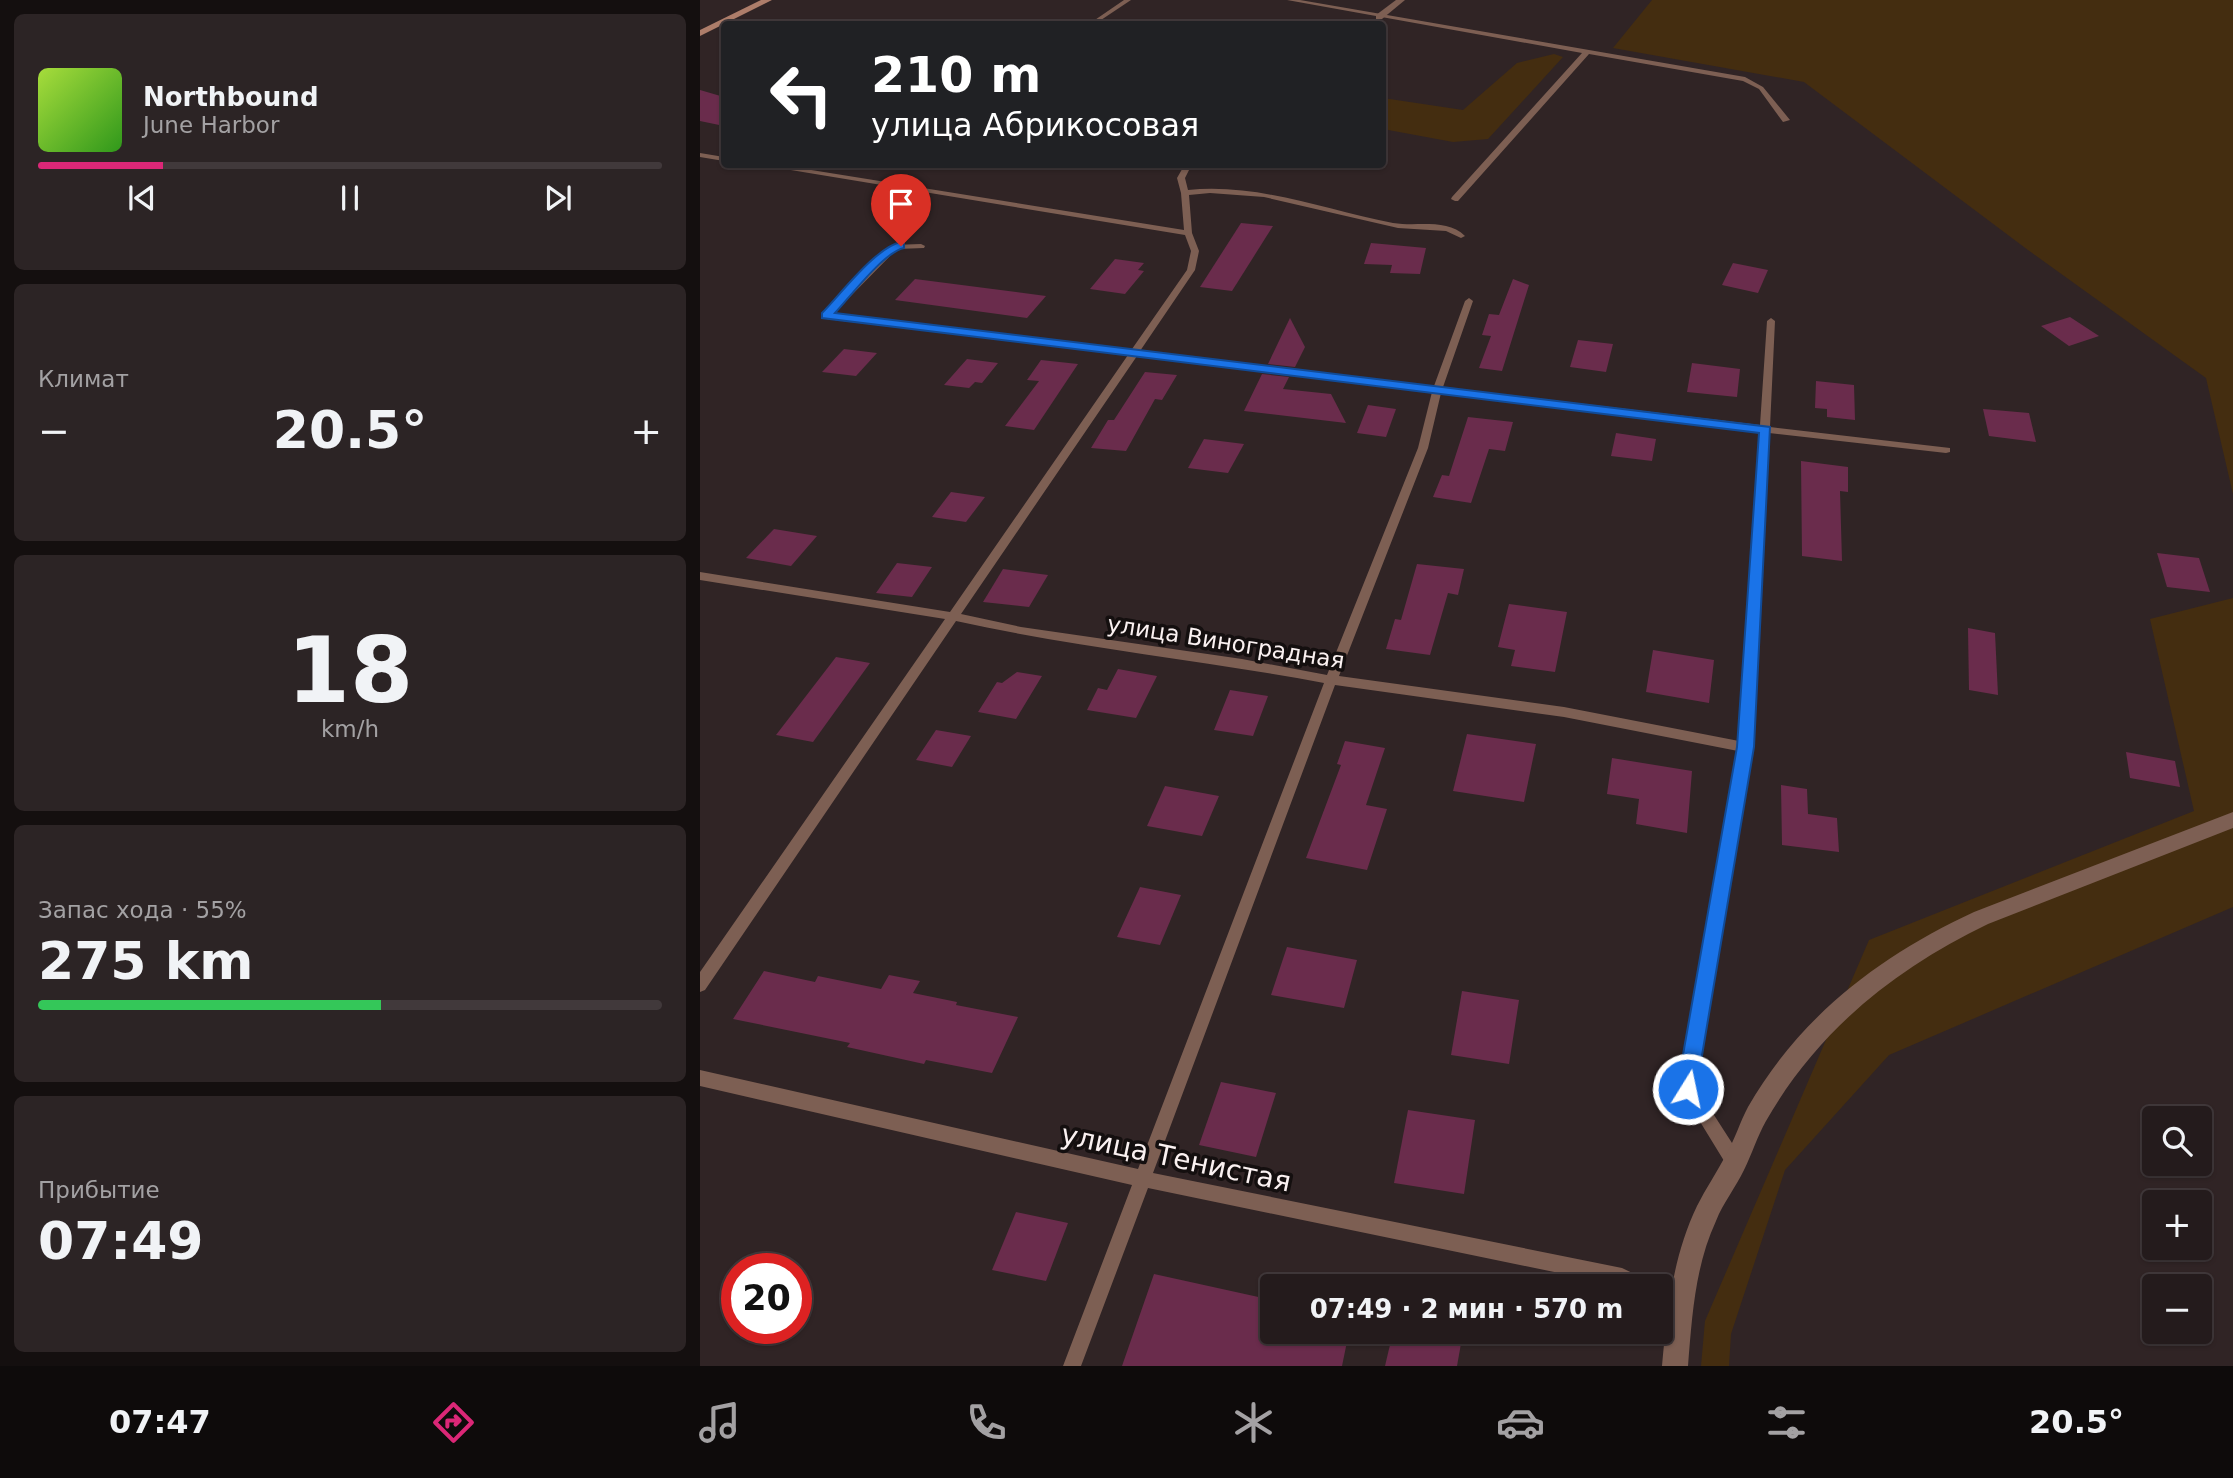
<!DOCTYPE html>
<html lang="ru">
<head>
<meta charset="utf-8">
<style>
	:root { --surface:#241b1c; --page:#2c2425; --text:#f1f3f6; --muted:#a3a1a3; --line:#41393b; --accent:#db2777 }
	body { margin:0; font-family:"DejaVu Sans",sans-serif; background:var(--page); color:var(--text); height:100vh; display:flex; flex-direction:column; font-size:26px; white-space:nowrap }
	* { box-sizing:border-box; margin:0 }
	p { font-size:23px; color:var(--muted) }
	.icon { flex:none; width:38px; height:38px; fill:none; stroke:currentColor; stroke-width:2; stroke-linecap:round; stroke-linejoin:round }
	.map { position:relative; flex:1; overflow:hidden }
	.panel { display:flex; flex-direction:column; gap:14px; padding:14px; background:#140f0f; width:700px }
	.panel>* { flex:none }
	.guide { position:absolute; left:21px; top:21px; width:665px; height:147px; border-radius:7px; box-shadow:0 2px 5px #0004,0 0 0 2px var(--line); background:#202124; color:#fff; overflow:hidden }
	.tools { position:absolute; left:1442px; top:1106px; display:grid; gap:14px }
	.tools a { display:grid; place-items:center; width:70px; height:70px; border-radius:7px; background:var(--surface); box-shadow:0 2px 5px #0004,0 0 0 2px var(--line); font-size:35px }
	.speed { position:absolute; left:21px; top:1253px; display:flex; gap:14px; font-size:35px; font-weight:700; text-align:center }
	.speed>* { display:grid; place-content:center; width:91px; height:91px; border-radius:50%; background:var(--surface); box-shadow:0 2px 5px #0004,0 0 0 2px var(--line); line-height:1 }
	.speed .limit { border:10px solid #d22; background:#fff; color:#111 }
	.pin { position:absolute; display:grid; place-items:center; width:60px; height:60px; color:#fff; margin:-72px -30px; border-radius:50% 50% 50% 0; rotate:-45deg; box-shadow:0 0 7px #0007 }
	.pin .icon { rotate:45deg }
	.me { position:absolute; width:77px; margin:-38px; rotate:10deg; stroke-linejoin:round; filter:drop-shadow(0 0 5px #0008) }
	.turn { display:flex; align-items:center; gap:24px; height:147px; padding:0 35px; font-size:32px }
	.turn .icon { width:91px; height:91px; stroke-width:2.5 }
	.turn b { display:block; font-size:49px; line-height:60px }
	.big { font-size:52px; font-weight:600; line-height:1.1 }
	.panel .card { flex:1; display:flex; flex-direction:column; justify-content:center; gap:10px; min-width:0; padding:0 24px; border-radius:10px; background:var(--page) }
	.panel .dial { align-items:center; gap:0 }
	.dial b { font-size:91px; line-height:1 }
	.song { display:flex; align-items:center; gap:21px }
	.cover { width:84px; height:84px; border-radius:10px; background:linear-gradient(135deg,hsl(80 70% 55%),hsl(110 70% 35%)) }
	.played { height:7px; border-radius:4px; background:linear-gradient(90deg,var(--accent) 20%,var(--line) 20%) }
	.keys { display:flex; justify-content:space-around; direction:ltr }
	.heat { display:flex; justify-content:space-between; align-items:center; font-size:38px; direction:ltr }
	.charge { height:10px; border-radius:5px; background:linear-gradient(90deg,#34c759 55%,var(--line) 0) }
	.trip { position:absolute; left:560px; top:1274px; width:413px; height:70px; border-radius:7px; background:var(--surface); box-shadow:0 2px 5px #0004,0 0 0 2px var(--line); font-weight:600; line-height:70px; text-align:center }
	.dock { display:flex; height:112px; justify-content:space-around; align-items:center; background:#0e0b0b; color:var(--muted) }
	.dock .icon { width:49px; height:49px }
	.dock .on { color:var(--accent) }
	.dock b { font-size:32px; color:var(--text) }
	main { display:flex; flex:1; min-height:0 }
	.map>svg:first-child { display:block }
	.green { fill:#442d10 }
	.building { fill:#6a2c4c }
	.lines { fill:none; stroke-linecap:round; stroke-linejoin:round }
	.service { fill:#7d5f53; fill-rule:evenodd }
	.minor { fill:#7d5f53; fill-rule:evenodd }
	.secondary { fill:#ad7d6a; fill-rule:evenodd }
	.route { fill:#1a73e8; stroke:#114b97; stroke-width:2 }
	.labels { text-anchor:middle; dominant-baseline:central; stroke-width:7; stroke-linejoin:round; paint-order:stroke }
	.street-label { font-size:23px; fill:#faf1f1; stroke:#140f0f }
	.near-street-label { font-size:28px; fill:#faf1f1; stroke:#140f0f }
</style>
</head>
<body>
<main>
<section class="panel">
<div class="card">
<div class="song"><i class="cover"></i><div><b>Northbound</b><p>June Harbor</p></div></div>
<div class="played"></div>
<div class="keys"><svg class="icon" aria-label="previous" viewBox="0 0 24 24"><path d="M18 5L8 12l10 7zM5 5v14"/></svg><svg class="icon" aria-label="pause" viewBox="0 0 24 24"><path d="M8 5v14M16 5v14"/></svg><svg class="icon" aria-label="next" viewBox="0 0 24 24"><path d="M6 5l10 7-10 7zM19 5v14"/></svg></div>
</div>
<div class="card"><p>Климат</p>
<div class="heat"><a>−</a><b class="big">20.5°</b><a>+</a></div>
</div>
<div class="card dial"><b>18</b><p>km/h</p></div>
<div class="card"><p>Запас хода · 55%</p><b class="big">275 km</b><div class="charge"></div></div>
<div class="card"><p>Прибытие</p><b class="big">07:49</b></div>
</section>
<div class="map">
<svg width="1533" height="1366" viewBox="0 0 1533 1366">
	<rect width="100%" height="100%" fill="#302425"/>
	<g class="green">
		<polygon points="952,0 1533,0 1533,494 1506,378 1328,250 1104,82 913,48"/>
		<polygon points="854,54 863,57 788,139 753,142 683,129 683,98 763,110 817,63"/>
		<polygon points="1533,598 1533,907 1189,1055 1085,1170 1031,1334 1029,1366 1001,1366 1005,1321 1169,940 1494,811 1450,619"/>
	</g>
	<g class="building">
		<polygon points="0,90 24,97 24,126 0,121"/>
		<polygon points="541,223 573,226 532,291 500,287"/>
		<polygon points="671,243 726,248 720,274 690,273 692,265 664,264"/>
		<polygon points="415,259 444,263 438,270 444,271 425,294 390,289"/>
		<polygon points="1033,263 1068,270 1058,293 1022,285"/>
		<polygon points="215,279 346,296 327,318 195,300"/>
		<polygon points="813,279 829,285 802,371 779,368 791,336 782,335 789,314 799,315"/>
		<polygon points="1370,317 1399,336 1369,346 1341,326"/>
		<polygon points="590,318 605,347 595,367 568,364"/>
		<polygon points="878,340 913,344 906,372 870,367"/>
		<polygon points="144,349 177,353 156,376 122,372"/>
		<polygon points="267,359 298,363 282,383 275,382 269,388 244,385"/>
		<polygon points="341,360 378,364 334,430 305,426 339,381 327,380"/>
		<polygon points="992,363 1040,369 1037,397 987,392"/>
		<polygon points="445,372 477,375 462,400 455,399 426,451 391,448 408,420 414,420"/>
		<polygon points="562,374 589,377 583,389 631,394 646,423 544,411"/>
		<polygon points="1116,381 1154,385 1155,420 1127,417 1127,409 1115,408"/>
		<polygon points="668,405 696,409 686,437 657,433"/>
		<polygon points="1283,409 1329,413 1336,442 1289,436"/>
		<polygon points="768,417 813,422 805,451 789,449 771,503 733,497 742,475 749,476"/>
		<polygon points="916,433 956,439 952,461 911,456"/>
		<polygon points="504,439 544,444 528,473 488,468"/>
		<polygon points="1101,461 1148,467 1148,492 1140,491 1142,561 1102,556"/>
		<polygon points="251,492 285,497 266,522 232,517"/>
		<polygon points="74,529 117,536 91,566 46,558"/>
		<polygon points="1457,553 1499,558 1510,592 1467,587"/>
		<polygon points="197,563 232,567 212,597 176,593"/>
		<polygon points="717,564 764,569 758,595 748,593 730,655 686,649 695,619 701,620"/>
		<polygon points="303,569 348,575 329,607 283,602"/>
		<polygon points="809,604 867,612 855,672 811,666 815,650 798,647"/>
		<polygon points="1268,628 1295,633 1298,695 1269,690"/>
		<polygon points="953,650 1014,660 1009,703 946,692"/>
		<polygon points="136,657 170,663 113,742 76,735"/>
		<polygon points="418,669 457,676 436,718 387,710 398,688 407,690"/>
		<polygon points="317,672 342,676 316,719 278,712 297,682 302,683"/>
		<polygon points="530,690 568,696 553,736 514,730"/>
		<polygon points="236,730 271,736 252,767 216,760"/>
		<polygon points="767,734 836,744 824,802 753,791"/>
		<polygon points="645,741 685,748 666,805 687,809 667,870 606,858 641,765 637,764"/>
		<polygon points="1426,752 1475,761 1480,787 1430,778"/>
		<polygon points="912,758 992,771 987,833 936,824 939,799 907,794"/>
		<polygon points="1081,785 1107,789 1108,814 1137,818 1139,852 1082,845"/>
		<polygon points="465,786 519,796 502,836 447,826"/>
		<polygon points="440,887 481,895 460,945 417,937"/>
		<polygon points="587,947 657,960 644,1008 571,995"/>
		<polygon points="64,971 115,982 118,976 181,989 189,975 220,981 213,993 257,1002 256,1005 318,1017 292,1073 226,1060 224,1064 147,1047 150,1043 33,1019"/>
		<polygon points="762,991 819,1000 809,1064 751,1055"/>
		<polygon points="521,1082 576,1093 556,1157 499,1145"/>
		<polygon points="708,1110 775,1120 764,1194 694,1183"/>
		<polygon points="316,1212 368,1223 346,1281 292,1270"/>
		<polygon points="454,1274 572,1300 572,1332 649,1332 642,1366 422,1366"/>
		<polygon points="693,1332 735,1332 762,1338 757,1366 685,1366"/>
	</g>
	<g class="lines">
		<g class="service">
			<polygon points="424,0 431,0 395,24 389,24"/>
			<polygon points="587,0 600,0 1045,77 1063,87 1090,120 1083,122 1059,89 1043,81 889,54 758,201 755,201 751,199 752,197 882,53"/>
			<polygon points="0,153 24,157 24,161 0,157"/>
			<path d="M54,164H74L484,230L481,193L477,178L485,164H492L485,178L488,190C559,183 625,210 693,223C717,227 747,218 765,236L761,238L746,231L698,228L564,197L510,193L489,195L492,233L499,251L495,270L440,351L734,386L765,301L769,298L773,301L743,387L1060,425L1067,321L1071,318L1075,321L1070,427L1250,448V452L1246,453L1069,433L1051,747L996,1087L1041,1157L1043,1163L1041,1169L1035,1171L1029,1169L980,1089L1038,751L864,717L635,685L453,1173L922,1268L947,1280L950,1286H922L448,1188L381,1366H363L432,1185L0,1086V1070L438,1169L624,683C502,660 378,648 256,621L5,990L0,992V972L245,619L0,580V572L250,612L428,355L126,319L122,316L192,245L221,244L225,246L224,248L197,249L133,314L432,349L487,270L491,251L485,235ZM437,356L732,392L718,448L627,675L542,659L321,627L261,614ZM741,393L1059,431L1039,741L864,707L639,676L728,448Z"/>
			<polygon points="961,1286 987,1298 990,1304 987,1310 981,1313 961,1304"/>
		</g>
		<g class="minor">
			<polygon points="696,0 705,0 682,19 676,19 676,15"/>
			<path d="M1533,812V828L1288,924C1195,969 1118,1030 1066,1121C1057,1137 1052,1154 1044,1170C1036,1187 1023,1203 1016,1221C995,1266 992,1317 988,1366H962C967,1311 973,1256 997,1206C1006,1188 1017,1172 1026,1155C1035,1139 1040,1122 1048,1107C1100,1016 1181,955 1274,912Z"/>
		</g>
		<polygon class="secondary" points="61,0 72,0 0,36 0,30"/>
	</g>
	<path class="route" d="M201,242L204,243V248C184,252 150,297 135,313L1070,427L1054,747L995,1097L988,1100L980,1097L977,1089L1037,747L1059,433L122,318V313C140,295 176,247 201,242Z"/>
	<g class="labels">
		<g class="street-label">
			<text transform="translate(526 642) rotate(9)">улица Виноградная</text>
		</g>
		<g class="near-street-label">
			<text transform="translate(476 1158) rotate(12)">улица Тенистая</text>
		</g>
	</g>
</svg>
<div class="tools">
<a><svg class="icon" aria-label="search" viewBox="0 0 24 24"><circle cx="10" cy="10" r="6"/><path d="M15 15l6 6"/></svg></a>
<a>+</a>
<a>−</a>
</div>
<div class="speed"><div class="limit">20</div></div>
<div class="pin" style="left:201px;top:246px;background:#d93025"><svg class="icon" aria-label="arrive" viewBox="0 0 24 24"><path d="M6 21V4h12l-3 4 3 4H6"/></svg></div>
<svg class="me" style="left:988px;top:1089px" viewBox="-20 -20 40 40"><circle r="17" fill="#1a73e8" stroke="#fff" stroke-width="3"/><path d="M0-11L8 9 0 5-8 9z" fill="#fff"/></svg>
<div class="trip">07:49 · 2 мин · 570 m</div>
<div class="guide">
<div class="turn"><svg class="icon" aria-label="left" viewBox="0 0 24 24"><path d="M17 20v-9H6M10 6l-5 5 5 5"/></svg><div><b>210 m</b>улица Абрикосовая</div></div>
</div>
</div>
</main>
<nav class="dock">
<b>07:47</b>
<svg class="icon on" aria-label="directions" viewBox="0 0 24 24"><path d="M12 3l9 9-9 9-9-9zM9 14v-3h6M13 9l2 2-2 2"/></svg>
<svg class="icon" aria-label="music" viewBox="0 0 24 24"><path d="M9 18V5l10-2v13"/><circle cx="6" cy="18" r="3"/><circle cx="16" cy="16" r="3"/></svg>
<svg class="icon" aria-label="phone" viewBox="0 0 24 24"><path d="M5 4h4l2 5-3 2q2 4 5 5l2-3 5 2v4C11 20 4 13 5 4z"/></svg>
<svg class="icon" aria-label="climate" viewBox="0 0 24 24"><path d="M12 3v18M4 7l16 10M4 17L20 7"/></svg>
<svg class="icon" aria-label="car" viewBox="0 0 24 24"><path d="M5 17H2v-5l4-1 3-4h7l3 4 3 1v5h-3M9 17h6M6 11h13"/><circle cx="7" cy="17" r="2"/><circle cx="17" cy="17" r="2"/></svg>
<svg class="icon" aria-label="filters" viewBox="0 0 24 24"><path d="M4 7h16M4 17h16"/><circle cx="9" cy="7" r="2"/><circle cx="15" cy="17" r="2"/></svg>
<b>20.5°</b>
</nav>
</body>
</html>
